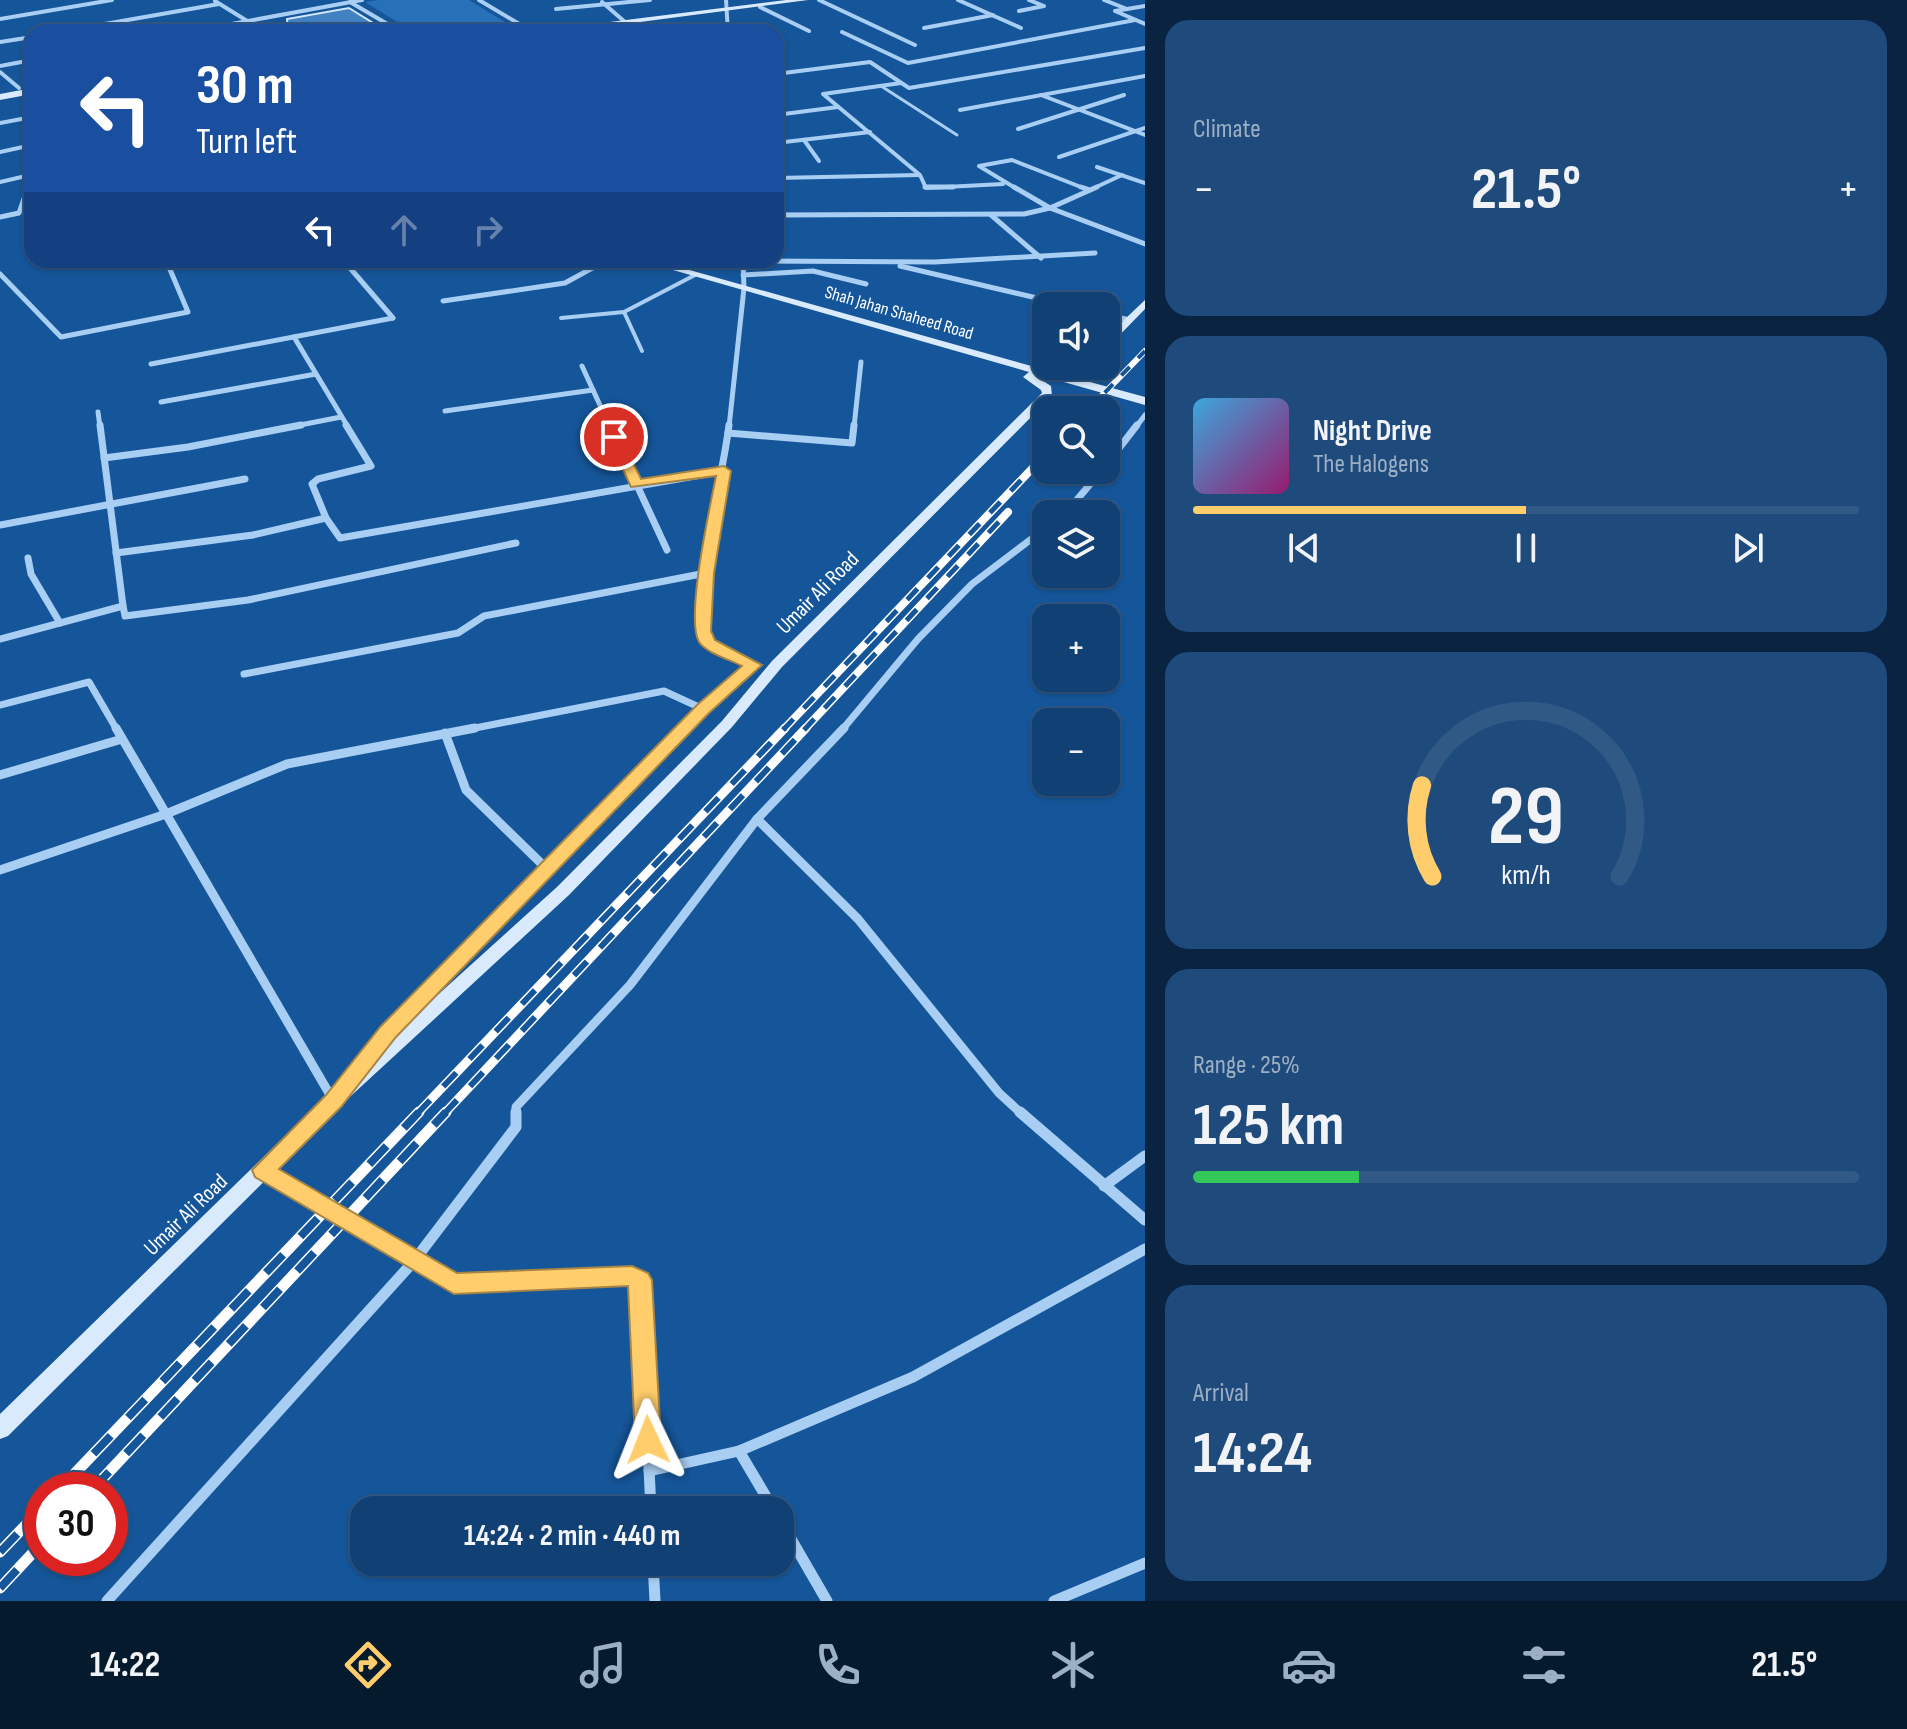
<!DOCTYPE html>
<html lang="en">
<head>
<meta charset="utf-8">
<style>
	:root { --surface:#104074; --page:#1e4b7c; --text:#f1f3f6; --muted:#9cafc5; --line:#305986; --accent:#ffcd6b }
	body { margin:0; font-family:"Sofia Sans Condensed",sans-serif; background:var(--page); color:var(--text); height:100vh; display:flex; flex-direction:column; font-size:30px; white-space:nowrap }
	* { box-sizing:border-box; margin:0 }
	p { font-size:26px; color:var(--muted) }
	.icon { flex:none; width:44px; height:44px; fill:none; stroke:currentColor; stroke-width:2; stroke-linecap:round; stroke-linejoin:round }
	.map { position:relative; flex:1; overflow:hidden }
	.side { display:flex; flex-direction:column; gap:20px; padding:20px; background:#092340; width:762px }
	.side>* { flex:none }
	.hud { position:absolute; left:24px; top:24px; width:760px; height:244px; border-radius:24px; box-shadow:0 2px 6px #0004,0 0 0 2px var(--line); background:#1a4fa0; color:#fff; overflow:hidden }
	.tools { position:absolute; left:1032px; top:292px; display:grid; gap:16px }
	.tools a { display:grid; place-items:center; width:88px; height:88px; border-radius:16px; background:var(--surface); box-shadow:0 2px 6px #0004,0 0 0 2px var(--line); font-size:40px }
	.speed { position:absolute; left:24px; top:1472px; display:flex; gap:16px; font-size:40px; font-weight:700; text-align:center }
	.speed>* { display:grid; place-content:center; width:104px; height:104px; border-radius:50%; background:var(--surface); box-shadow:0 2px 6px #0004,0 0 0 2px var(--line); line-height:1 }
	.speed .limit { border:12px solid #d22; background:#fff; color:#111 }
	.pin { position:absolute; display:grid; place-items:center; width:68px; height:68px; color:#fff; margin:-34px; border:4px solid #fff; border-radius:50%; box-shadow:0 2px 8px #0007 }
	.me { position:absolute; width:88px; margin:-44px; rotate:358deg; stroke-linejoin:round; filter:drop-shadow(0 0 6px #0008) }
	.turn { display:flex; align-items:center; gap:28px; height:168px; padding:0 40px; font-size:36px }
	.turn .icon { width:104px; height:104px; stroke-width:2.5 }
	.turn b { display:block; font-size:56px; line-height:68px }
	.lanes { display:flex; align-items:center; height:76px; padding:0 40px; background:#0003; justify-content:center; gap:40px; direction:ltr }
	.lanes .off { opacity:.35 }
	.big { font-size:60px; font-weight:700; line-height:1.1 }
	.side .widget { flex:1; display:flex; flex-direction:column; justify-content:center; gap:12px; min-width:0; padding:0 28px; border-radius:24px; background:var(--page) }
	.side .dial { align-items:center; gap:0 }
	.dial svg { height:208px; overflow:visible; fill:none; stroke:var(--line); stroke-width:7; stroke-linecap:round; text-anchor:middle }
	.dial text { fill:var(--text); stroke:none }
	.song { display:flex; align-items:center; gap:24px }
	.cover { width:96px; height:96px; border-radius:12px; background:linear-gradient(135deg,hsl(200 70% 55%),hsl(320 70% 35%)) }
	.played { height:8px; border-radius:4px; background:linear-gradient(90deg,var(--accent) 50%,var(--line) 50%) }
	.keys { display:flex; justify-content:space-around; direction:ltr }
	.heat { display:flex; justify-content:space-between; align-items:center; font-size:44px; direction:ltr }
	.charge { height:12px; border-radius:6px; background:linear-gradient(90deg,#34c759 25%,var(--line) 0) }
	.trip { position:absolute; left:350px; top:1496px; width:444px; height:80px; border-radius:24px; background:var(--surface); box-shadow:0 2px 6px #0004,0 0 0 2px var(--line); font-weight:700; line-height:80px; text-align:center }
	.tab-bar { display:flex; height:128px; justify-content:space-around; align-items:center; background:#061a2e; color:var(--muted) }
	.tab-bar .icon { width:56px; height:56px }
	.tab-bar .active { color:var(--accent) }
	.tab-bar b { font-size:36px; color:var(--text) }
	main { display:flex; flex:1; min-height:0 }
	.map>svg:first-child { display:block }
	.green { fill:#2871b8 }
	.building { fill:#4281c2; stroke:#d1e7fd; stroke-width:2 }
	.lines { fill:none; stroke-linecap:round; stroke-linejoin:round }
	.lane-far1 { stroke:#a9cef3; stroke-width:3 }
	.lane { stroke:#a9cef3; stroke-width:4 }
	.street-far4 { stroke:#a9cef3; stroke-width:4 }
	.street-far3 { stroke:#a9cef3; stroke-width:5 }
	.street-far2 { stroke:#a9cef3; stroke-width:7 }
	.street-far1 { stroke:#a9cef3; stroke-width:9 }
	.street { stroke:#a9cef3; stroke-width:11 }
	.secondary { fill:#d8eafc; fill-rule:evenodd }
	.rail-far3-casing { stroke:#fff; stroke-width:6 }
	.rail-far2-casing { stroke:#fff; stroke-width:8 }
	.rail-far1-casing { stroke:#fff; stroke-width:9 }
	.rail-casing { stroke:#fff; stroke-width:11 }
	.rail-far3 { stroke:#15569a; stroke-width:4; stroke-dasharray:12; stroke-linecap:butt }
	.rail-far2 { stroke:#15569a; stroke-width:5; stroke-dasharray:15; stroke-linecap:butt }
	.rail-far1 { stroke:#15569a; stroke-width:6; stroke-dasharray:19; stroke-linecap:butt }
	.rail { stroke:#15569a; stroke-width:8; stroke-dasharray:25; stroke-linecap:butt }
	.route { fill:#ffcd6b; stroke:#a68546; stroke-width:2 }
	.labels { text-anchor:middle; dominant-baseline:central; stroke-width:6; stroke-linejoin:round; paint-order:stroke }
	.far-street-label { font-size:18px; fill:#fff; stroke:#15569a }
	.street-label { font-size:22px; fill:#fff; stroke:#15569a }
</style>
</head>
<body>
<main>
<div class="map">
<svg width="1145" height="1601" viewBox="0 0 1145 1601">
	<rect width="100%" height="100%" fill="#15569a"/>
	<polygon class="green" points="379,0 469,0 508,24 404,26 365,2"/>
	<polygon class="building" points="349,8 381,28 288,32 287,19"/>
	<g class="lines">
		<polyline class="lane-far1" points="881,86 957,135"/>
		<g class="lane">
			<polyline points="624,312 642,351"/>
			<polyline points="561,318 624,312 695,275"/>
		</g>
		<g class="street-far4">
			<polyline points="479,0 526,28"/>
			<polyline points="726,0 728,32"/>
			<polyline points="819,0 915,45"/>
			<polyline points="958,0 1021,28"/>
			<polyline points="1104,0 1127,9"/>
			<polyline points="215,1 265,32"/>
			<polyline points="350,2 401,32"/>
			<polyline points="602,2 625,22"/>
			<polyline points="1145,6 1115,11 1145,24"/>
			<polyline points="760,7 809,31"/>
			<polyline points="556,9 650,0"/>
			<polyline points="1019,11 1044,6 1029,0"/>
			<polyline points="0,19 112,0"/>
			<polyline points="587,26 601,32"/>
			<polyline points="924,28 993,15"/>
			<polyline points="59,32 219,4"/>
			<polyline points="188,32 362,0"/>
			<polyline points="842,32 908,63 1135,20"/>
			<polyline points="0,42 32,37"/>
			<polyline points="0,66 32,60"/>
			<polyline points="0,72 19,88"/>
			<polyline points="776,74 870,62 909,88 1145,48"/>
			<polyline points="901,83 823,94 920,175 926,188 1003,184"/>
			<polyline points="1041,95 1145,135"/>
			<polyline points="960,110 1145,76"/>
			<polyline points="776,115 838,107"/>
			<polyline points="0,123 32,117"/>
			<polyline points="1018,129 1124,95"/>
			<polyline points="804,140 819,161"/>
			<polyline points="776,143 870,132"/>
			<polyline points="0,152 32,145"/>
			<polyline points="1059,157 1145,128"/>
			<polyline points="1097,167 1145,183"/>
			<polyline points="776,178 919,175"/>
			<polyline points="0,182 30,175"/>
			<polyline points="27,189 32,175"/>
			<polyline points="1017,189 979,166 1012,160 1086,189"/>
			<polyline points="1092,189 1122,175"/>
		</g>
		<g class="street-far3">
			<polyline points="925,187 953,187"/>
			<polyline points="1014,187 1050,208 1145,244"/>
			<polyline points="1081,187 1090,190"/>
			<polyline points="776,215 1024,214 1050,208 1097,187"/>
			<polyline points="991,215 1041,258"/>
			<polyline points="0,217 19,213 28,187"/>
			<polyline points="344,261 393,318"/>
			<polyline points="743,261 935,262 1095,253"/>
			<polyline points="900,266 1071,306"/>
			<polyline points="0,274 61,337 188,312 166,260"/>
			<polyline points="743,275 813,271 866,284"/>
			<polyline points="443,301 565,283 607,260"/>
			<polyline points="1106,314 1129,320"/>
			<polyline points="294,337 348,427"/>
			<polyline points="151,364 393,318"/>
			<polyline points="582,366 610,427"/>
			<polyline points="161,402 316,374"/>
			<polyline points="445,411 593,390"/>
			<polyline points="98,412 100,427"/>
			<polyline points="290,427 341,417"/>
			<polyline points="729,427 744,288 743,260"/>
			<polyline points="854,427 861,362"/>
			<polyline points="1136,427 1145,415"/>
		</g>
		<g class="street-far2">
			<polyline points="346,425 371,466 318,479 312,484 326,518 340,538 724,471"/>
			<polyline points="609,425 667,550"/>
			<polyline points="728,433 852,443 854,425"/>
			<polyline points="104,458 188,447 301,425"/>
			<polyline points="1106,465 1137,425"/>
			<polyline points="1065,514 1102,470"/>
			<polyline points="0,525 245,479"/>
			<polyline points="116,553 253,535 326,518"/>
			<polyline points="28,558 31,574 60,623"/>
			<polyline points="123,606 125,616 248,600 516,543"/>
			<polyline points="0,639 123,606 100,425"/>
			<polyline points="244,674 458,633 484,616 706,573"/>
			<polyline points="0,705 89,682 117,730"/>
			<polyline points="465,730 664,691 703,709"/>
			<path d="M683,730L753,665L708,642C691,578 721,491 729,425"/>
			<polyline points="842,730 918,639 972,584 1046,528"/>
		</g>
		<g class="street-far1">
			<polyline points="116,728 333,1100"/>
			<polyline points="445,733 466,790 547,869"/>
			<polyline points="0,775 122,739"/>
			<polyline points="757,819 858,919 999,1093 1022,1114"/>
			<polyline points="0,870 166,814 287,764 475,728"/>
			<polyline points="361,1066 389,1031 685,728"/>
			<polyline points="516,1114 516,1107 630,985 757,819 844,728"/>
		</g>
		<g class="street">
			<polyline points="1020,1112 1145,1220"/>
			<polyline points="264,1171 454,1284 632,1276 640,1280 651,1510"/>
			<polyline points="1104,1186 1145,1156"/>
			<polyline points="739,1451 774,1510"/>
			<polyline points="649,1471 739,1451 913,1377 1145,1249"/>
			<polyline points="780,1520 827,1601"/>
			<polyline points="653,1562 655,1601"/>
			<polyline points="107,1601 414,1261 516,1127 516,1112"/>
			<polyline points="1054,1601 1145,1563"/>
		</g>
		<g class="secondary">
			<polygon points="786,0 808,0 602,27 396,32 400,30 602,23"/>
			<polygon points="32,88 32,94 0,100 0,94"/>
			<polygon points="638,260 654,260 1035,367 1046,361 1046,366 1050,366 1046,370 1145,397 1145,405 1039,375 1037,377 1051,386 1052,396 782,667 732,727 569,895 340,1106 8,1436 0,1439 0,1414 326,1096 557,887 722,721 772,661 1042,393 1041,390 1023,377 1029,372"/>
			<polygon points="1145,300 1145,309 1110,345 1106,346 1106,337"/>
		</g>
		<defs>
			<polyline id="rail-far3" points="1088,410 1145,351"/>
			<g id="rail-far2">
				<polyline points="783,730 1046,454"/>
				<polyline points="804,730 1008,512"/>
			</g>
			<g id="rail-far1">
				<polyline points="417,1114 785,728"/>
				<polyline points="444,1114 806,728"/>
			</g>
			<g id="rail">
				<polyline points="59,1490 419,1112"/>
				<polyline points="92,1490 446,1112"/>
				<polyline points="0,1552 42,1508"/>
				<polyline points="0,1588 42,1543"/>
			</g>
		</defs>
		<use href="#rail-far3" class="rail-far3-casing"/>
		<use href="#rail-far2" class="rail-far2-casing"/>
		<use href="#rail-far1" class="rail-far1-casing"/>
		<use href="#rail" class="rail-casing"/>
		<use href="#rail-far3" class="rail-far3"/>
		<use href="#rail-far2" class="rail-far2"/>
		<use href="#rail-far1" class="rail-far1"/>
		<use href="#rail" class="rail"/>
	</g>
	<path class="route" d="M610,434H619L641,479L724,466L731,471L714,573L711,631L715,640L762,665L709,713L396,1037L341,1107L279,1169L457,1273L632,1266L648,1273L652,1280L661,1440L657,1449L648,1452L639,1449L635,1440L628,1286L454,1294L255,1177L252,1170L326,1095L381,1026L697,705L742,666C731,660 706,653 699,642C685,618 710,507 716,476L631,487L608,437Z"/>
	<g class="labels">
		<g class="far-street-label">
			<text transform="translate(899 313) rotate(16)">Shah Jahan Shaheed Road</text>
		</g>
		<g class="street-label">
			<text transform="translate(818 593) rotate(-45)">Umair Ali Road</text>
			<text transform="translate(186 1215) rotate(-44)">Umair Ali Road</text>
		</g>
	</g>
</svg>
<div class="tools">
<a><svg class="icon" aria-label="sound" viewBox="0 0 24 24"><path d="M4 9h4l5-4v14l-5-4H4zM17 9q2 3 0 6"/></svg></a>
<a><svg class="icon" aria-label="search" viewBox="0 0 24 24"><circle cx="10" cy="10" r="6"/><path d="M15 15l6 6"/></svg></a>
<a><svg class="icon" aria-label="layers" viewBox="0 0 24 24"><path d="M12 4l9 5-9 5-9-5zM3 14l9 5 9-5"/></svg></a>
<a>+</a>
<a>−</a>
</div>
<div class="speed"><div class="limit">30</div></div>
<div class="pin" style="left:614px;top:437px;background:#d93025"><svg class="icon" aria-label="arrive" viewBox="0 0 24 24"><path d="M6 21V4h12l-3 4 3 4H6"/></svg></div>
<svg class="me" style="left:648px;top:1440px" viewBox="-20 -20 40 40"><path d="M0-17L14 15 0 8-14 15z" fill="#ffcd6b" stroke="#fff" stroke-width="4"/></svg>
<div class="trip">14:24 · 2 min · 440 m</div>
<div class="hud">
<div class="turn"><svg class="icon" aria-label="left" viewBox="0 0 24 24"><path d="M17 20v-9H6M10 6l-5 5 5 5"/></svg><div><b>30 m</b>Turn left</div></div>
<div class="lanes"><svg class="icon" aria-label="left" viewBox="0 0 24 24"><path d="M17 20v-9H6M10 6l-5 5 5 5"/></svg><svg class="icon off" aria-label="ahead" viewBox="0 0 24 24"><path d="M12 20V5M6 11l6-6 6 6"/></svg><svg class="icon off" aria-label="right" viewBox="0 0 24 24"><path d="M7 20v-9h11M14 6l5 5-5 5"/></svg></div>
</div>
</div>
<section class="side">
<div class="widget"><p>Climate</p>
<div class="heat"><a>−</a><b class="big">21.5°</b><a>+</a></div>
</div>
<div class="widget">
<div class="song"><i class="cover"></i><div><b>Night Drive</b><p>The Halogens</p></div></div>
<div class="played"></div>
<div class="keys"><svg class="icon" aria-label="previous" viewBox="0 0 24 24"><path d="M18 5L8 12l10 7zM5 5v14"/></svg><svg class="icon" aria-label="pause" viewBox="0 0 24 24"><path d="M8 5v14M16 5v14"/></svg><svg class="icon" aria-label="next" viewBox="0 0 24 24"><path d="M6 5l10 7-10 7zM19 5v14"/></svg></div>
</div>
<div class="widget dial"><svg viewBox="0 0 100 80">
<path d="M14 69A42 42 0 1 1 86 69"/>
<path d="M14 69A42 42 0 0 1 10 34" stroke="#ffcd6b"/>
<text x="50" y="56" font-size="32" font-weight="700">29</text>
<text x="50" y="72" font-size="11">km/h</text>
</svg></div>
<div class="widget"><p>Range · 25%</p><b class="big">125 km</b><div class="charge"></div></div>
<div class="widget"><p>Arrival</p><b class="big">14:24</b></div>
</section>
</main>
<nav class="tab-bar">
<b>14:22</b>
<svg class="icon active" aria-label="directions" viewBox="0 0 24 24"><path d="M12 3l9 9-9 9-9-9zM9 14v-3h6M13 9l2 2-2 2"/></svg>
<svg class="icon" aria-label="music" viewBox="0 0 24 24"><path d="M9 18V5l10-2v13"/><circle cx="6" cy="18" r="3"/><circle cx="16" cy="16" r="3"/></svg>
<svg class="icon" aria-label="phone" viewBox="0 0 24 24"><path d="M5 4h4l2 5-3 2q2 4 5 5l2-3 5 2v4C11 20 4 13 5 4z"/></svg>
<svg class="icon" aria-label="climate" viewBox="0 0 24 24"><path d="M12 3v18M4 7l16 10M4 17L20 7"/></svg>
<svg class="icon" aria-label="car" viewBox="0 0 24 24"><path d="M5 17H2v-5l4-1 3-4h7l3 4 3 1v5h-3M9 17h6M6 11h13"/><circle cx="7" cy="17" r="2"/><circle cx="17" cy="17" r="2"/></svg>
<svg class="icon" aria-label="filters" viewBox="0 0 24 24"><path d="M4 7h16M4 17h16"/><circle cx="9" cy="7" r="2"/><circle cx="15" cy="17" r="2"/></svg>
<b>21.5°</b>
</nav>
</body>
</html>
